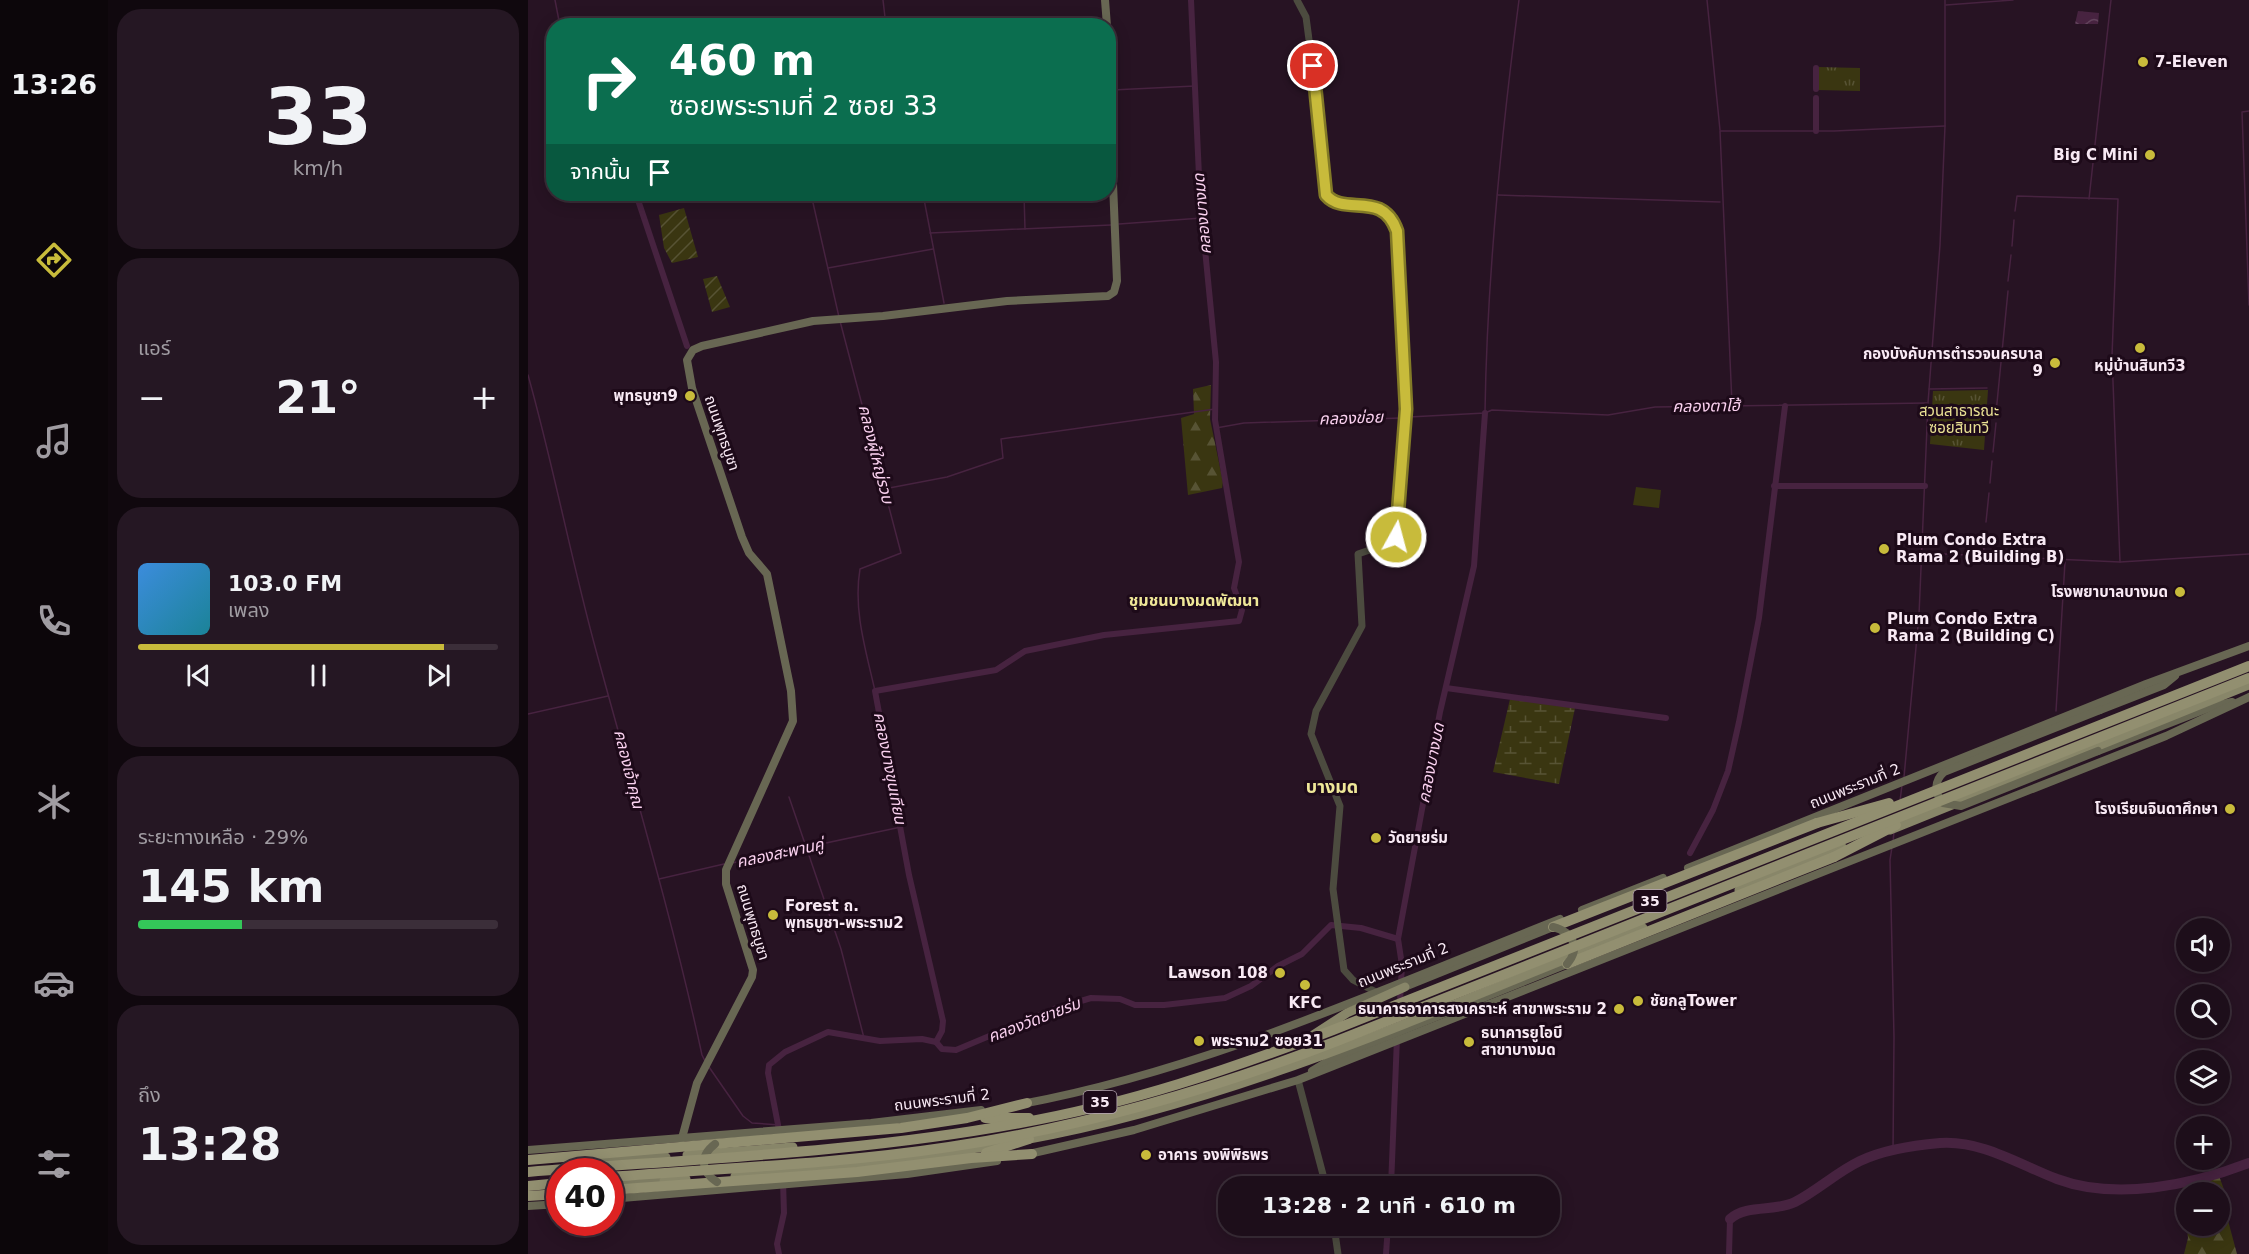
<!DOCTYPE html>
<html lang="th">
<head>
<meta charset="utf-8">
<style>
	:root { --surface:#1d0e1a; --page:#251723; --text:#f1f3f6; --muted:#a09ca2; --line:#3b2e39; --accent:#c8bb3b }
	body { margin:0; font-family:"DejaVu Sans","Noto Sans Thai",sans-serif; background:var(--page); color:var(--text); height:100vh; display:flex; flex-direction:column; font-size:22px; white-space:nowrap }
	* { box-sizing:border-box; margin:0 }
	p { font-size:20px; color:var(--muted) }
	.icon { flex:none; width:33px; height:33px; fill:none; stroke:currentColor; stroke-width:2; stroke-linecap:round; stroke-linejoin:round }
	.map { position:relative; flex:1; overflow:hidden }
	.panel { display:flex; flex-direction:column; gap:9px; padding:9px; background:#10080e; width:420px }
	.panel>* { flex:none }
	.top-card { position:absolute; left:18px; top:18px; width:570px; height:183px; border-radius:24px; box-shadow:0 3px 15px #0003,0 0 0 2px var(--line); background:#0b6e4f; color:#fff; overflow:hidden }
	.tools { position:absolute; left:1648px; top:918px; display:grid; gap:12px }
	.tools a { display:grid; place-items:center; width:54px; height:54px; border-radius:50%; background:var(--surface); box-shadow:0 3px 15px #0003,0 0 0 2px var(--line); font-size:30px }
	.speed { position:absolute; left:18px; top:1158px; display:flex; gap:12px; font-size:30px; font-weight:700; text-align:center }
	.speed>* { display:grid; place-content:center; width:78px; height:78px; border-radius:50%; background:var(--surface); box-shadow:0 3px 15px #0003,0 0 0 2px var(--line); line-height:1 }
	.speed .limit { border:9px solid #d22; background:#fff; color:#111 }
	.pin { position:absolute; display:grid; place-items:center; width:51px; height:51px; color:#fff; margin:-26px; border:3px solid #fff; border-radius:50%; box-shadow:0 2px 6px #0007 }
	.me { position:absolute; width:66px; margin:-33px; rotate:7deg; stroke-linejoin:round; filter:drop-shadow(0 0 4px #0008) }
	.turn { display:flex; align-items:center; gap:21px; height:126px; padding:0 24px; font-size:27px }
	.turn .icon { width:78px; height:78px; stroke-width:2.5 }
	.turn b { display:block; font-size:42px; line-height:51px }
	.then { display:flex; align-items:center; height:57px; padding:0 24px; background:#0003; gap:12px; font-size:22px }
	.big { font-size:45px; font-weight:600; line-height:1.1 }
	.panel .widget { flex:1; display:flex; flex-direction:column; justify-content:center; gap:9px; min-width:0; padding:0 21px; border-radius:24px; background:var(--page) }
	.panel .dial { align-items:center; gap:0 }
	.dial b { font-size:78px; line-height:1 }
	.song { display:flex; align-items:center; gap:18px }
	.cover { width:72px; height:72px; border-radius:9px; background:linear-gradient(135deg,hsl(210 70% 55%),hsl(190 70% 35%)) }
	.played { height:6px; border-radius:3px; background:linear-gradient(90deg,var(--accent) 85%,var(--line) 85%) }
	.keys { display:flex; justify-content:space-around; direction:ltr }
	.heat { display:flex; justify-content:space-between; align-items:center; font-size:33px; direction:ltr }
	.charge { height:9px; border-radius:4px; background:linear-gradient(90deg,#34c759 29%,var(--line) 0) }
	.trip { position:absolute; left:690px; top:1176px; width:342px; height:60px; border-radius:24px; background:var(--surface); box-shadow:0 3px 15px #0003,0 0 0 2px var(--line); font-weight:600; line-height:60px; text-align:center }
	main { display:flex; flex:1; min-height:0 }
	.menu { display:flex; flex-direction:column; width:108px; justify-content:space-around; align-items:center; background:#0c060a; color:var(--muted) }
	.menu .icon { width:42px; height:42px }
	.menu .on { color:var(--accent) }
	.menu b { font-size:27px; color:var(--text) }
	.map>svg:first-child { display:block }
	.forest { fill:url(#forest-firs); fill-rule:evenodd }
	.wetland { fill:url(#wetland-marsh) }
	.park { fill:url(#park-tufts) }
	.garden { fill:url(#garden-furrows) }
	.pitch { fill:#3a3611 }
	.water { fill:url(#water-waves) }
	.lines { fill:none; stroke-linecap:round; stroke-linejoin:round }
	.stream { stroke:#472340; stroke-width:1.5 }
	.canal { stroke:#472340; stroke-width:6 }
	.river { stroke:#472340; stroke-width:10 }
	.tertiary { stroke:#4c4b3f; stroke-width:7 }
	.secondary { stroke:#686753; stroke-width:8 }
	.primary { stroke:#7e7c62; stroke-width:9 }
	.trunk { stroke:#888669; stroke-width:9 }
	.motorway { stroke:#928f70; stroke-width:10 }
	.secondary-bridge { stroke:#686753; stroke-width:8 }
	.motorway-bridge { stroke:#928f70; stroke-width:10 }
	.route-casing { stroke:#827a26; stroke-width:15 }
	.route { stroke:#c8bb3b; stroke-width:10 }
	.poi-dot { fill:#c8bb3b; stroke:#1d0a19; stroke-width:2 }
	.labels { text-anchor:middle; dominant-baseline:central; stroke-width:6; stroke-linejoin:round; paint-order:stroke }
	.shield { fill:#1d0a19; stroke:#b6a6b2; stroke-width:1.5 }
	.shield-label { font-size:14px; font-weight:bold; fill:#f8e9f4 }
	.poi-label { font-size:15px; font-weight:bold; fill:#f8e9f4; stroke:#1d0a19; text-anchor:start }
	.park-label { font-size:15px; fill:#eae294; stroke:#1d0a19 }
	.street-label { font-size:15px; fill:#f8e9f4; stroke:#1d0a19 }
	.water-label { font-size:16px; font-style:italic; fill:#fbd2f0; stroke:#1d0a19 }
	.neighbourhood-label { font-size:16px; font-weight:bold; fill:#efe798; stroke:#1d0a19 }
	.quarter-label { font-size:18px; font-weight:bold; fill:#efe798; stroke:#1d0a19 }
</style>
</head>
<body>
<main>
<nav class="menu">
<b>13:26</b>
<svg class="icon on" aria-label="directions" viewBox="0 0 24 24"><path d="M12 3l9 9-9 9-9-9zM9 14v-3h6M13 9l2 2-2 2"/></svg>
<svg class="icon" aria-label="music" viewBox="0 0 24 24"><path d="M9 18V5l10-2v13"/><circle cx="6" cy="18" r="3"/><circle cx="16" cy="16" r="3"/></svg>
<svg class="icon" aria-label="phone" viewBox="0 0 24 24"><path d="M5 4h4l2 5-3 2q2 4 5 5l2-3 5 2v4C11 20 4 13 5 4z"/></svg>
<svg class="icon" aria-label="climate" viewBox="0 0 24 24"><path d="M12 3v18M4 7l16 10M4 17L20 7"/></svg>
<svg class="icon" aria-label="car" viewBox="0 0 24 24"><path d="M5 17H2v-5l4-1 3-4h7l3 4 3 1v5h-3M9 17h6M6 11h13"/><circle cx="7" cy="17" r="2"/><circle cx="17" cy="17" r="2"/></svg>
<svg class="icon" aria-label="filters" viewBox="0 0 24 24"><path d="M4 7h16M4 17h16"/><circle cx="9" cy="7" r="2"/><circle cx="15" cy="17" r="2"/></svg>
</nav>
<section class="panel">
<div class="widget dial"><b>33</b><p>km/h</p></div>
<div class="widget"><p>แอร์</p>
<div class="heat"><a>−</a><b class="big">21°</b><a>+</a></div>
</div>
<div class="widget">
<div class="song"><i class="cover"></i><div><b>103.0 FM</b><p>เพลง</p></div></div>
<div class="played"></div>
<div class="keys"><svg class="icon" aria-label="previous" viewBox="0 0 24 24"><path d="M18 5L8 12l10 7zM5 5v14"/></svg><svg class="icon" aria-label="pause" viewBox="0 0 24 24"><path d="M8 5v14M16 5v14"/></svg><svg class="icon" aria-label="next" viewBox="0 0 24 24"><path d="M6 5l10 7-10 7zM19 5v14"/></svg></div>
</div>
<div class="widget"><p>ระยะทางเหลือ · 29%</p><b class="big">145 km</b><div class="charge"></div></div>
<div class="widget"><p>ถึง</p><b class="big">13:28</b></div>
</section>
<div class="map">
<svg width="1721" height="1254" viewBox="0 0 1721 1254">
	<defs>
		<pattern id="forest-firs" width="22" height="20" patternUnits="userSpaceOnUse" patternTransform="scale(1.5)"><rect width="22" height="20" fill="#3a3611"/><path d="M5 1l3.5 6h-7zM16 11l3.5 6h-7z" fill="#575334"/></pattern>
		<pattern id="wetland-marsh" width="20" height="14" patternUnits="userSpaceOnUse" patternTransform="scale(1.5)"><rect width="20" height="14" fill="#3a3611"/><path d="M1 5h8M5 5V1M11 12h8M15 12V8" fill="none" stroke="#575334"/></pattern>
		<pattern id="park-tufts" width="24" height="20" patternUnits="userSpaceOnUse" patternTransform="scale(1.5)"><rect width="24" height="20" fill="#3a3611"/><path d="M3 7l-1-3M5 7V3M7 7l1-3M15 17l-1-3M17 17v-4M19 17l1-3" fill="none" stroke="#575334"/></pattern>
		<pattern id="garden-furrows" width="10" height="10" patternUnits="userSpaceOnUse" patternTransform="scale(1.5)"><rect width="10" height="10" fill="#3a3611"/><path d="M-1 1l2-2M0 10L10 0M9 11l2-2" fill="none" stroke="#575334"/></pattern>
		<pattern id="water-waves" width="16" height="10" patternUnits="userSpaceOnUse" patternTransform="scale(1.5)"><rect width="16" height="10" fill="#472340"/><path d="M0 5q4-4 8 0t8 0" fill="none" stroke="#62435c"/></pattern>
	</defs>
	<rect width="100%" height="100%" fill="#271323"/>
	<g class="forest">
		<polygon points="683,385 682,419 695,482 694,488 660,495 653,418 666,414 665,389"/>
		<path d="M1690,1173L1703,1209L1698,1213L1709,1254H1656L1660,1238L1655,1186ZM1659,1192H1692V1226H1659Z"/>
	</g>
	<polygon class="wetland" points="982,699 1047,708 1031,784 965,772"/>
	<g class="park">
		<polygon points="1290,67 1332,68 1332,91 1290,90"/>
		<polygon points="1460,390 1456,450 1402,444 1405,391"/>
	</g>
	<g class="garden">
		<polygon points="156,208 170,257 144,263 136,248 131,215"/>
		<polygon points="189,276 202,307 184,312 175,279"/>
	</g>
	<polygon class="pitch" points="1108,487 1133,490 1131,508 1105,505"/>
	<polygon class="water" points="1550,11 1571,13 1570,24 1547,24"/>
	<g class="lines">
		<g class="stream">
			<polyline points="27,0 32,26"/>
			<polyline points="355,0 358,26"/>
			<polyline points="1179,0 1192,130"/>
			<polyline points="1418,5 1485,0"/>
			<polyline points="584,90 667,86"/>
			<polyline points="1721,111 1714,112 1721,305"/>
			<polyline points="283,194 311,317"/>
			<polyline points="395,194 416,303"/>
			<polyline points="496,194 497,229"/>
			<polyline points="970,195 1192,202"/>
			<polyline points="1561,199 1583,0"/>
			<polyline points="1487,211 1489,196 1590,199 1584,356 1592,562"/>
			<polyline points="591,224 674,218"/>
			<polyline points="402,233 583,225"/>
			<polyline points="1484,246 1486,220"/>
			<polyline points="300,268 405,249"/>
			<polyline points="1480,281 1483,255"/>
			<path d="M312,321L373,553L332,569C325,610 338,651 347,691"/>
			<path d="M0,375C25,464 42,554 66,643C103,780 144,916 174,1055L177,1061"/>
			<polyline points="1401,389 1459,388"/>
			<polyline points="1204,404 1192,131 1306,131 1417,126"/>
			<path d="M957,412C959,274 973,137 991,0"/>
			<polyline points="1468,413 1480,291"/>
			<polyline points="881,417 957,413 964,410 1080,415 1127,407 1399,403"/>
			<polyline points="688,428 716,423 873,418"/>
			<polyline points="1465,452 1468,423"/>
			<polyline points="1462,483 1464,461"/>
			<polyline points="356,489 419,477 475,458 473,439 687,409"/>
			<polyline points="1458,522 1461,493"/>
			<polyline points="1395,553 1592,562 1721,554"/>
			<polyline points="1455,556 1458,531"/>
			<polyline points="1528,711 1537,562"/>
			<polyline points="0,714 80,696"/>
			<polyline points="1376,777 1391,615 1400,403 1412,245 1417,126 1417,0"/>
			<polyline points="261,797 313,949 336,1038"/>
			<polyline points="1372,801 1374,785"/>
			<polyline points="1365,842 1366,832"/>
			<polyline points="1364,847 1362,860 1366,1037 1365,1152"/>
			<polyline points="204,863 373,827"/>
			<polyline points="131,879 196,864"/>
			<polyline points="181,1067 215,1116 224,1123 252,1125"/>
		</g>
		<g class="canal">
			<polyline points="1288,89 1288,68"/>
			<polyline points="1288,131 1288,98"/>
			<polyline points="108,194 159,346"/>
			<polyline points="1246,486 1397,486"/>
			<polyline points="918,688 1138,718"/>
			<polyline points="1162,853 1185,810 1200,771 1211,722 1231,618 1257,406"/>
			<polyline points="871,1019 874,965 870,939 912,712 946,566 957,413"/>
			<polyline points="408,1042 414,1049 428,1050 526,1009 563,998 592,999 607,1005 636,1005 697,998 723,986 750,966 774,954 803,925 833,928 870,939"/>
			<polyline points="252,1135 240,1073 241,1065 257,1052 300,1032 352,1041 394,1039 408,1042 414,1031 415,1021 381,875 347,691 468,670 497,651 576,635 711,621 714,610 706,588 711,562 687,420 688,362 672,198 663,0"/>
			<polyline points="863,1186 869,1038"/>
			<polyline points="251,1254 249,1244 256,1213 255,1181"/>
			<polyline points="858,1254 860,1226"/>
			<polyline points="1201,1254 1202,1219"/>
		</g>
		<path class="river" d="M1202,1219C1219,1204 1247,1212 1267,1202C1290,1190 1309,1172 1332,1161C1355,1150 1388,1145 1412,1143C1454,1140 1492,1165 1529,1179C1588,1201 1664,1185 1721,1163"/>
		<g class="tertiary">
			<path d="M769,0L778,17L790,108L798,195C816,216 853,187 869,231L878,409L869,529L865,542L830,554L834,626L788,711L783,734L812,806L805,889L816,970L825,980L848,992"/>
			<polyline points="770,1080 798,1186"/>
			<polyline points="806,1226 810,1254"/>
		</g>
		<g class="secondary">
			<polyline points="577,0 579,26"/>
			<polyline points="1572,710 1636,685 1647,676"/>
			<polyline points="1570,751 1683,707 1704,702"/>
			<polyline points="1160,868 1618,684 1721,646"/>
			<polyline points="1054,910 1135,878"/>
			<polyline points="874,988 1025,927"/>
			<polyline points="784,1071 804,1059 1039,964"/>
			<path d="M494,1104C681,1069 856,988 1032,919"/>
			<polyline points="154,1138 169,1083 224,977 225,970 198,884 198,870 265,721 263,691 239,574 221,553 214,537 164,388 159,360 165,350 174,346 285,321 355,316 479,301 580,296 586,292 589,281 580,61"/>
			<polyline points="0,1150 343,1123 453,1110"/>
			<polyline points="501,1154 606,1130 770,1080 1638,736 1721,697"/>
			<polyline points="82,1199 379,1174 469,1161"/>
			<polyline points="0,1206 32,1204"/>
		</g>
		<g class="primary">
			<polyline points="50,1160 138,1157"/>
			<polyline points="82,1185 136,1181"/>
		</g>
		<g class="trunk">
			<polyline points="1362,830 1721,685"/>
			<polyline points="1211,890 1315,848"/>
			<polyline points="785,1035 819,1013 877,987"/>
			<path d="M496,1140C712,1101 912,1008 1115,928"/>
			<polyline points="159,1155 265,1147"/>
			<polyline points="207,1176 404,1156 477,1143"/>
			<polyline points="136,1181 158,1179"/>
		</g>
		<g class="motorway">
			<polyline points="1025,927 1289,823"/>
			<polyline points="1039,964 1306,857"/>
			<polyline points="457,1118 501,1118"/>
			<polyline points="458,1153 501,1139"/>
			<polyline points="0,1160 373,1128 439,1118 499,1103"/>
			<polyline points="0,1186 32,1183"/>
			<polyline points="82,1190 329,1172 443,1158 504,1154"/>
			<polyline points="0,1196 32,1194"/>
		</g>
		<g class="secondary-bridge">
			<path d="M1570,751L1433,806L1415,803C1406,793 1406,781 1416,772L1572,710"/>
			<path d="M1025,927C1045,932 1053,948 1039,964"/>
			<path d="M187,1144C171,1156 173,1172 189,1182"/>
		</g>
		<g class="motorway-bridge">
			<polyline points="1289,823 1361,803"/>
			<polyline points="1306,857 1368,825"/>
			<path d="M0,1172C164,1159 330,1153 492,1123C600,1104 703,1069 805,1030L1721,666"/>
			<path d="M82,1177C195,1168 309,1164 421,1147C555,1127 683,1090 809,1041L1721,678"/>
		</g>
	</g>
	<g class="lines">
		<defs>
			<path id="route" d="M785,66L798,195C817,217 854,189 869,231L878,409L868,537"/>
		</defs>
		<use href="#route" class="route-casing"/>
		<use href="#route" class="route"/>
	</g>
	<g class="poi-dot">
		<circle cx="1615" cy="62" r="6"/>
		<circle cx="1622" cy="155" r="6"/>
		<circle cx="1612" cy="348" r="6"/>
		<circle cx="1527" cy="363" r="6"/>
		<circle cx="162" cy="396" r="6"/>
		<circle cx="1356" cy="549" r="6"/>
		<circle cx="1652" cy="592" r="6"/>
		<circle cx="1347" cy="628" r="6"/>
		<circle cx="1702" cy="809" r="6"/>
		<circle cx="848" cy="838" r="6"/>
		<circle cx="245" cy="915" r="6"/>
		<circle cx="752" cy="973" r="6"/>
		<circle cx="777" cy="985" r="6"/>
		<circle cx="1110" cy="1001" r="6"/>
		<circle cx="1091" cy="1009" r="6"/>
		<circle cx="671" cy="1041" r="6"/>
		<circle cx="941" cy="1042" r="6"/>
		<circle cx="618" cy="1155" r="6"/>
	</g>
	<g class="labels">
		<g class="shield">
			<rect x="1105.5" y="890" width="33" height="22" rx="4.5"/>
			<rect x="555.5" y="1091" width="33" height="22" rx="4.5"/>
		</g>
		<g class="shield-label">
			<text x="1122" y="901">35</text>
			<text x="572" y="1102">35</text>
		</g>
		<g class="poi-label">
			<text x="1627" y="62">7-Eleven</text>
			<text x="1610" y="155" text-anchor="end">Big C Mini</text>
			<text x="1515" y="354" text-anchor="end">กองบังคับการตำรวจนครบาล<tspan x="1515" dy="17">9</tspan></text>
			<text x="1612" y="366" text-anchor="middle">หมู่บ้านสินทวี3</text>
			<text x="150" y="396" text-anchor="end">พุทธบูชา9</text>
			<text x="1368" y="540">Plum Condo Extra<tspan x="1368" dy="17">Rama 2 (Building B)</tspan></text>
			<text x="1640" y="592" text-anchor="end">โรงพยาบาลบางมด</text>
			<text x="1359" y="619">Plum Condo Extra<tspan x="1359" dy="17">Rama 2 (Building C)</tspan></text>
			<text x="1690" y="809" text-anchor="end">โรงเรียนจินดาศึกษา</text>
			<text x="860" y="838">วัดยายร่ม</text>
			<text x="257" y="906">Forest ถ.<tspan x="257" dy="17">พุทธบูชา-พระราม2</tspan></text>
			<text x="740" y="973" text-anchor="end">Lawson 108</text>
			<text x="1122" y="1001">ชัยกลูTower</text>
			<text x="777" y="1003" text-anchor="middle">KFC</text>
			<text x="1079" y="1009" text-anchor="end">ธนาคารอาคารสงเคราะห์ สาขาพระราม 2</text>
			<text x="953" y="1033">ธนาคารยูโอบี<tspan x="953" dy="17">สาขาบางมด</tspan></text>
			<text x="683" y="1041">พระราม2 ซอย31</text>
			<text x="630" y="1155">อาคาร จงพิพิธพร</text>
		</g>
		<g class="park-label">
			<text x="1431" y="411">สวนสาธารณะ<tspan x="1431" dy="17">ซอยสินทวี</tspan></text>
		</g>
		<g class="street-label">
			<text transform="translate(194 433) rotate(71)">ถนนพุทธบูชา</text>
			<text transform="translate(1327 786) rotate(-22)">ถนนพระรามที่ 2</text>
			<text transform="translate(225 922) rotate(73)">ถนนพุทธบูชา</text>
			<text transform="translate(875 965) rotate(-22)">ถนนพระรามที่ 2</text>
			<text transform="translate(414 1100) rotate(-7)">ถนนพระรามที่ 2</text>
		</g>
		<g class="water-label">
			<text transform="translate(674 214) rotate(-95)">คลองบางมด</text>
			<text transform="translate(1178 406) rotate(-1)">คลองตาโฮ้</text>
			<text transform="translate(823 418) rotate(-2)">คลองข่อย</text>
			<text transform="translate(348 454) rotate(76)">คลองผู้ใหญ่รวบ</text>
			<text transform="translate(903 763) rotate(-79)">คลองบางมด</text>
			<text transform="translate(362 768) rotate(79)">คลองบางขุนเทียน</text>
			<text transform="translate(101 769) rotate(76)">คลองเจ้าคุณ</text>
			<text transform="translate(252 853) rotate(-12)">คลองสะพานคู่</text>
			<text transform="translate(506 1020) rotate(-21)">คลองวัดยายร่ม</text>
		</g>
		<g class="neighbourhood-label">
			<text x="666" y="600">ชุมชนบางมดพัฒนา</text>
		</g>
		<g class="quarter-label">
			<text x="804" y="786">บางมด</text>
		</g>
	</g>
</svg>
<div class="tools">
<a><svg class="icon" aria-label="sound" viewBox="0 0 24 24"><path d="M4 9h4l5-4v14l-5-4H4zM17 9q2 3 0 6"/></svg></a>
<a><svg class="icon" aria-label="search" viewBox="0 0 24 24"><circle cx="10" cy="10" r="6"/><path d="M15 15l6 6"/></svg></a>
<a><svg class="icon" aria-label="layers" viewBox="0 0 24 24"><path d="M12 4l9 5-9 5-9-5zM3 14l9 5 9-5"/></svg></a>
<a>+</a>
<a>−</a>
</div>
<div class="speed"><div class="limit">40</div></div>
<div class="pin" style="left:785px;top:66px;background:#d93025"><svg class="icon" aria-label="arrive" viewBox="0 0 24 24"><path d="M6 21V4h12l-3 4 3 4H6"/></svg></div>
<svg class="me" style="left:868px;top:537px" viewBox="-20 -20 40 40"><circle r="17" fill="#c8bb3b" stroke="#fff" stroke-width="3"/><path d="M0-11L8 9 0 5-8 9z" fill="#fff"/></svg>
<div class="trip">13:28 · 2 นาที · 610 m</div>
<div class="top-card">
<div class="turn"><svg class="icon" aria-label="right" viewBox="0 0 24 24"><path d="M7 20v-9h11M14 6l5 5-5 5"/></svg><div><b>460 m</b>ซอยพระรามที่ 2 ซอย 33</div></div>
<div class="then">จากนั้น<svg class="icon" aria-label="arrive" viewBox="0 0 24 24"><path d="M6 21V4h12l-3 4 3 4H6"/></svg></div>
</div>
</div>
</main>
</body>
</html>
